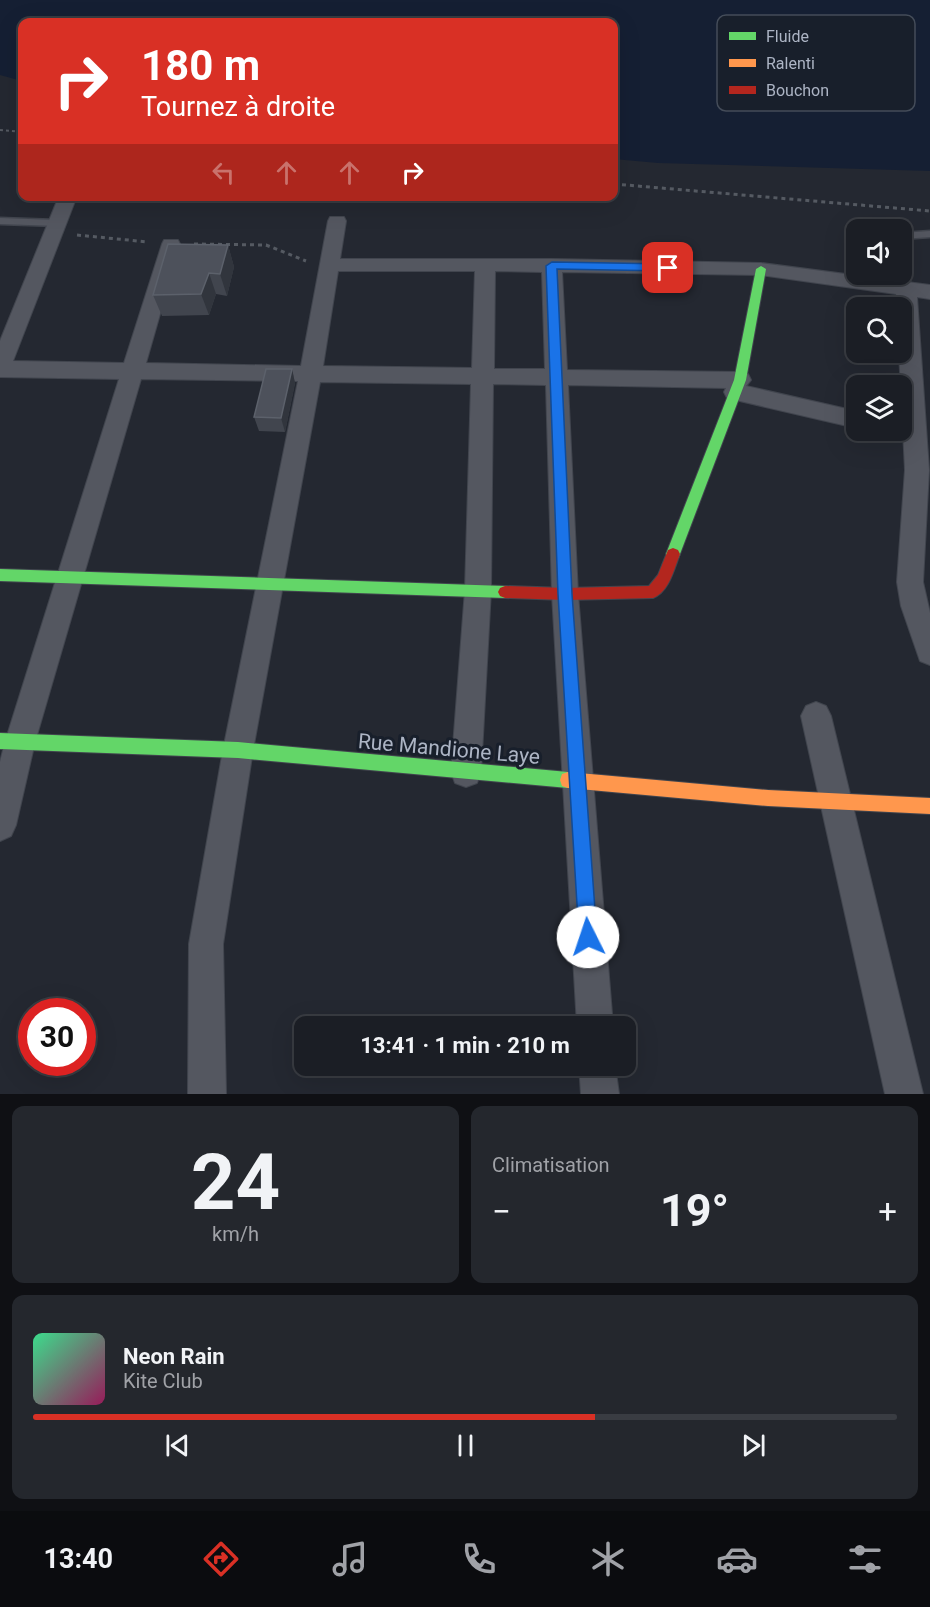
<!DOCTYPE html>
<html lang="fr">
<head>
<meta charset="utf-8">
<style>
	:root { --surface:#1b1e25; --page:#24272d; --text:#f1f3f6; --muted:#a0a2a7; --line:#393c42; --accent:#d93025 }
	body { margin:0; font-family:Roboto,sans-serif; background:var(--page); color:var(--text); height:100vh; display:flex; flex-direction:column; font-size:22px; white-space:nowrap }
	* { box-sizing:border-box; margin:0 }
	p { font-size:20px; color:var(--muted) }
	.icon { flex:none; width:33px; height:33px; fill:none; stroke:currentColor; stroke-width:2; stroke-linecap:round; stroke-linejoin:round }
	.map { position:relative; height:1094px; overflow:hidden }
	.drawer { display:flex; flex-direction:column; gap:12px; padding:12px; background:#0f1014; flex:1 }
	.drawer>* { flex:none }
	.guide { position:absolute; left:18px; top:18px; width:600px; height:183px; border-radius:12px; box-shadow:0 6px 24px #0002,0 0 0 2px var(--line); background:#d93025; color:#fff; overflow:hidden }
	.tools { position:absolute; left:846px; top:219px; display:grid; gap:12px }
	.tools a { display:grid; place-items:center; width:66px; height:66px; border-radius:12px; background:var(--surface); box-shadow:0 6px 24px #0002,0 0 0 2px var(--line); font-size:30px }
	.speed { position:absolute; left:18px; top:998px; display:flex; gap:12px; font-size:30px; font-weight:700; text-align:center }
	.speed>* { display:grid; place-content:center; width:78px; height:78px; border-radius:50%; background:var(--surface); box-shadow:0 6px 24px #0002,0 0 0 2px var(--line); line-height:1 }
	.speed .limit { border:9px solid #d22; background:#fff; color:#111 }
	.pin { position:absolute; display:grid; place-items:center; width:51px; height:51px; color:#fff; margin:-26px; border-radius:12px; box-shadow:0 3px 9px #0006 }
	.me { position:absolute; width:66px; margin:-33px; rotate:356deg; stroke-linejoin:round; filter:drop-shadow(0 0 4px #0008) }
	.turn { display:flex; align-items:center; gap:21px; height:126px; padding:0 24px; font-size:27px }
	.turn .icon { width:78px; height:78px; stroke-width:2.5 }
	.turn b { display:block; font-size:42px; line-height:51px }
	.lanes { display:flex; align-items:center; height:57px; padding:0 24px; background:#0003; justify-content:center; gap:30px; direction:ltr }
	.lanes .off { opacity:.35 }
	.big { font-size:45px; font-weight:700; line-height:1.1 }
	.drawer .widget { flex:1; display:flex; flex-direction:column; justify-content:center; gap:9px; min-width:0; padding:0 21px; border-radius:12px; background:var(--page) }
	.drawer .dial { align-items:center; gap:0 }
	.dial b { font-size:78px; line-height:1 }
	.song { display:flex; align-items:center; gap:18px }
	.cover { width:72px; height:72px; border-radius:9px; background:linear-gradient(135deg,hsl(150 70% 55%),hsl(330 70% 35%)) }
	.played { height:6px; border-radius:3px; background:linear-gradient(90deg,var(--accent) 65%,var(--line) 65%) }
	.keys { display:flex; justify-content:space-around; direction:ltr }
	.heat { display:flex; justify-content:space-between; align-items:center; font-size:33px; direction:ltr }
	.drawer .tiles { flex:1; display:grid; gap:12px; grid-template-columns:1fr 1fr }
	.widget:last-child { grid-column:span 2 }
	.trip { position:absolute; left:294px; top:1016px; width:342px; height:60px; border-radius:12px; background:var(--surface); box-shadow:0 6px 24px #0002,0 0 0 2px var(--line); font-weight:700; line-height:60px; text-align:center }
	.dock { display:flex; height:96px; justify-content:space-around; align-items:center; background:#0b0c0f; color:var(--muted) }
	.dock .icon { width:42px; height:42px }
	.dock .active { color:var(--accent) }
	.dock b { font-size:27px; color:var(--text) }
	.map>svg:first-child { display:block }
	.water { fill:#151f33 }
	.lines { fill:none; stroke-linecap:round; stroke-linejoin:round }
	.lane-casing { stroke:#41454e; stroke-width:3 }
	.street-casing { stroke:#41454e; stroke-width:2 }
	.fast-casing { stroke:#41454e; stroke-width:2 }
	.slow-casing { stroke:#41454e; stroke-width:2 }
	.jam-casing { stroke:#41454e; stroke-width:2 }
	.path-far1 { stroke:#555a62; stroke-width:2; stroke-dasharray:3 3; stroke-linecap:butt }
	.path { stroke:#555a62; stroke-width:3; stroke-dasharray:4 4; stroke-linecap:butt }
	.lane { fill:#545760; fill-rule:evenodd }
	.street { fill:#545760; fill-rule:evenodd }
	.fast { fill:#63d668; fill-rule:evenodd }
	.slow { fill:#ff974d; fill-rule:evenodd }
	.jam { fill:#b3261e; fill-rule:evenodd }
	.wall { fill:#41454e }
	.shaded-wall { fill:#31353d }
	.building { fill:#4d515b; stroke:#5c616b; stroke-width:1.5 }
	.route { fill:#1a73e8; stroke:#114b97; stroke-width:1.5 }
	.labels { text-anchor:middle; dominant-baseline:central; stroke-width:6; stroke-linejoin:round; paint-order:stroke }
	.street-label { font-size:21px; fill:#acb4c4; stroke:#181f2b }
	.key { fill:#181f2b; stroke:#444c59; stroke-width:1.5 }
	.key-label { font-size:16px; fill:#acb4c4 }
</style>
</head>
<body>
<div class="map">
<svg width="930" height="1094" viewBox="0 0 930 1094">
	<rect width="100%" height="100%" fill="#242831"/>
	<polygon class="water" points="0,0 930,0 930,171 658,163 614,159 614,22 22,22 22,81 0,75"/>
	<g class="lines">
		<defs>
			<g id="lane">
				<polygon points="0,218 57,220 61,223 57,226 0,224"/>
				<polygon points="930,231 930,237 902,239 902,233"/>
				<polygon points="902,265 907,268 911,288 906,291 901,288 899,274 902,274"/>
			</g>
			<g id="street">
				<path d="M59,196H77L13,361L124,363L162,244L164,240H178L180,244L146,363L301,366L328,221L330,217H344L346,221L340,259H552L761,263L930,285V299L917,297L929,470L923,582L930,613V665L920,661L901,606L897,582L905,470L899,352H902V308H897L896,294L761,275L562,272L567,370L740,372L748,374L751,380L746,386L856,411V428L727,398L724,392L726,388L568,385L578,594L613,1026H577L552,594L546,385L493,384L491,590L481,772L477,783L466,787L455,783L451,772L465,590L471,384L320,382L253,750L223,944L226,1094H188L189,944L223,750L298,381L141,379L35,742L16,825L11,836L0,841V762L5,742L119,379L0,377V341ZM338,271H475L472,368L323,366ZM495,271L542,272L545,369H494Z"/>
				<polygon points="816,702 826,706 831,716 923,1094 885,1094 801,716 806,706"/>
				<polygon points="579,1065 615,1065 619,1094 581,1094"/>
			</g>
			<g id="fast">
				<polygon points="761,266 766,269 746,380 680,554 678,558 668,558 666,554 734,380 756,269"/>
				<polygon points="0,569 505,586 510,588 512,592 510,596 505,598 0,581"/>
				<polygon points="0,733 238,742 568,772 574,774 576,780 574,786 568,788 238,758 0,749"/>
			</g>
			<polygon id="slow" points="568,772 768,790 930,798 930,814 768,806 568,788 562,786 560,780 562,774"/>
			<path id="jam" d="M673,548L678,550L680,554C674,569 669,592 653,598L565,600L505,598L500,596L498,592L500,588L505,586L565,588L649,586L658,575L668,550Z"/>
		</defs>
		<use href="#lane" class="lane-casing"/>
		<use href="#street" class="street-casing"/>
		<use href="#fast" class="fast-casing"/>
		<use href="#slow" class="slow-casing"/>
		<use href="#jam" class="jam-casing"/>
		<polyline class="path-far1" points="0,130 22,132"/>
		<g class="path">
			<polyline points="614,184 930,211"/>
			<polyline points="77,235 148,242"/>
			<polyline points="194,244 266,245 306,261"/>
		</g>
		<use href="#lane" class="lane"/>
		<use href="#street" class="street"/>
		<use href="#fast" class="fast"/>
		<use href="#slow" class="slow"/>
		<use href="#jam" class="jam"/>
	</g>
	<g class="wall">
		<polygon points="228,245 234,267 227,296 216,294 209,315 162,316 153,295"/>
		<polygon points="292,369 295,383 285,432 259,431 254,417"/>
	</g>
	<g class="shaded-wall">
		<polygon points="228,245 234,267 227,296 220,274"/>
		<polygon points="209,273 216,294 209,315 201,294"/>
		<polygon points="292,369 295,383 285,432 281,418"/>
	</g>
	<g class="building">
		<polygon points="168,244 228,245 220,274 209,273 201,294 153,295"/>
		<polygon points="266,369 292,369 281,418 254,417"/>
	</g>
	<polygon class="route" points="552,262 668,264 673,268 668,271 557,269 572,594 597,937 594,943 588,946 581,943 579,937 558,594 546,266"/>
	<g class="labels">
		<g class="street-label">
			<text transform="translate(449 749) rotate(5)">Rue Mandione Laye</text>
		</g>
	</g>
	<rect x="717" y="15" width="198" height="96" rx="9" class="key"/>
	<rect x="729" y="32" width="27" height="8" fill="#63d668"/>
	<rect x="729" y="59" width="27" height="8" fill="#ff974d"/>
	<rect x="729" y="86" width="27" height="8" fill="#b3261e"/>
	<g class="key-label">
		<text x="766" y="42">Fluide</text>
		<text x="766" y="69">Ralenti</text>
		<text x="766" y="96">Bouchon</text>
	</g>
</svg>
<div class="tools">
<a><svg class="icon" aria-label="sound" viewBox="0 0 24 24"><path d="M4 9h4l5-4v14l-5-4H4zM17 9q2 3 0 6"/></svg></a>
<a><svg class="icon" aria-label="search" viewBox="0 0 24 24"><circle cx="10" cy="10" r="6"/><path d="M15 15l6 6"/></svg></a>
<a><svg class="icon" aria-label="layers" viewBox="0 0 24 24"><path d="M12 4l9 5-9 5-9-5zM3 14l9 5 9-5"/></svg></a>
</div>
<div class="speed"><div class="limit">30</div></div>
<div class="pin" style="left:668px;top:268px;background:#d93025"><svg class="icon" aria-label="arrive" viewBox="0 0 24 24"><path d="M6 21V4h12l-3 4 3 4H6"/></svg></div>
<svg class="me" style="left:588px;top:937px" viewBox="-20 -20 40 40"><circle r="19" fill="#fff"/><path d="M0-13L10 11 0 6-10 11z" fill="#1a73e8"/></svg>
<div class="trip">13:41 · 1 min · 210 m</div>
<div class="guide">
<div class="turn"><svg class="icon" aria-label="right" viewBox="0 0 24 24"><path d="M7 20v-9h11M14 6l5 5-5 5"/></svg><div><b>180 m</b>Tournez à droite</div></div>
<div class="lanes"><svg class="icon off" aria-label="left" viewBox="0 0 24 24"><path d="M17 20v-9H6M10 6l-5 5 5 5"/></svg><svg class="icon off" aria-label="ahead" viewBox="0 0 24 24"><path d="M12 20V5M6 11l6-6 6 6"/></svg><svg class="icon off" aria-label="ahead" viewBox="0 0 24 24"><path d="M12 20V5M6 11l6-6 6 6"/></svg><svg class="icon" aria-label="right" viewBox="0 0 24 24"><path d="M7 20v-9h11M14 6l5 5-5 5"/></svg></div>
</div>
</div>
<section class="drawer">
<div class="tiles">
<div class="widget dial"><b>24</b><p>km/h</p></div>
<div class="widget"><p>Climatisation</p>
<div class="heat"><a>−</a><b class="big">19°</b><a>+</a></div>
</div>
<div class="widget">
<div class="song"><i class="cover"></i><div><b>Neon Rain</b><p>Kite Club</p></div></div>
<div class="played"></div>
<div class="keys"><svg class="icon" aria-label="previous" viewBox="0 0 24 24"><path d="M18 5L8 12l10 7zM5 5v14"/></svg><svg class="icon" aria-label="pause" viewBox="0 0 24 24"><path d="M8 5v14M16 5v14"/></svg><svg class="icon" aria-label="next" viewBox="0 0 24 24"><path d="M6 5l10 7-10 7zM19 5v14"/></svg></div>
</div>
</div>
</section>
<nav class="dock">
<b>13:40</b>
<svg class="icon active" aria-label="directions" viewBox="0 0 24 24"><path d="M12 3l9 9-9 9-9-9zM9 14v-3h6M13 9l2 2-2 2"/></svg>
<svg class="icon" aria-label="music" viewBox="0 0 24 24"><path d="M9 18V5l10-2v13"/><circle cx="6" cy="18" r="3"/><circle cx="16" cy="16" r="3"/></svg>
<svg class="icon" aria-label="phone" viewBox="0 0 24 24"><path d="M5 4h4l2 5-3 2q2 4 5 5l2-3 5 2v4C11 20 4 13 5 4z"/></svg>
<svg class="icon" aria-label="climate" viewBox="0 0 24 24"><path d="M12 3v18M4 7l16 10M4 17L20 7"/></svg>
<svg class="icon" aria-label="car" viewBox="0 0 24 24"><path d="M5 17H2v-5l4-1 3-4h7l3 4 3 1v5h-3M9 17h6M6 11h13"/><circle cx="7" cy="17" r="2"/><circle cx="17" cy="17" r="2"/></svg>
<svg class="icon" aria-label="filters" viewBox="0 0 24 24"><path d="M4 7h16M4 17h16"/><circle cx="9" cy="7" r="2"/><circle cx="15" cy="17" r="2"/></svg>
</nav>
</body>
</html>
